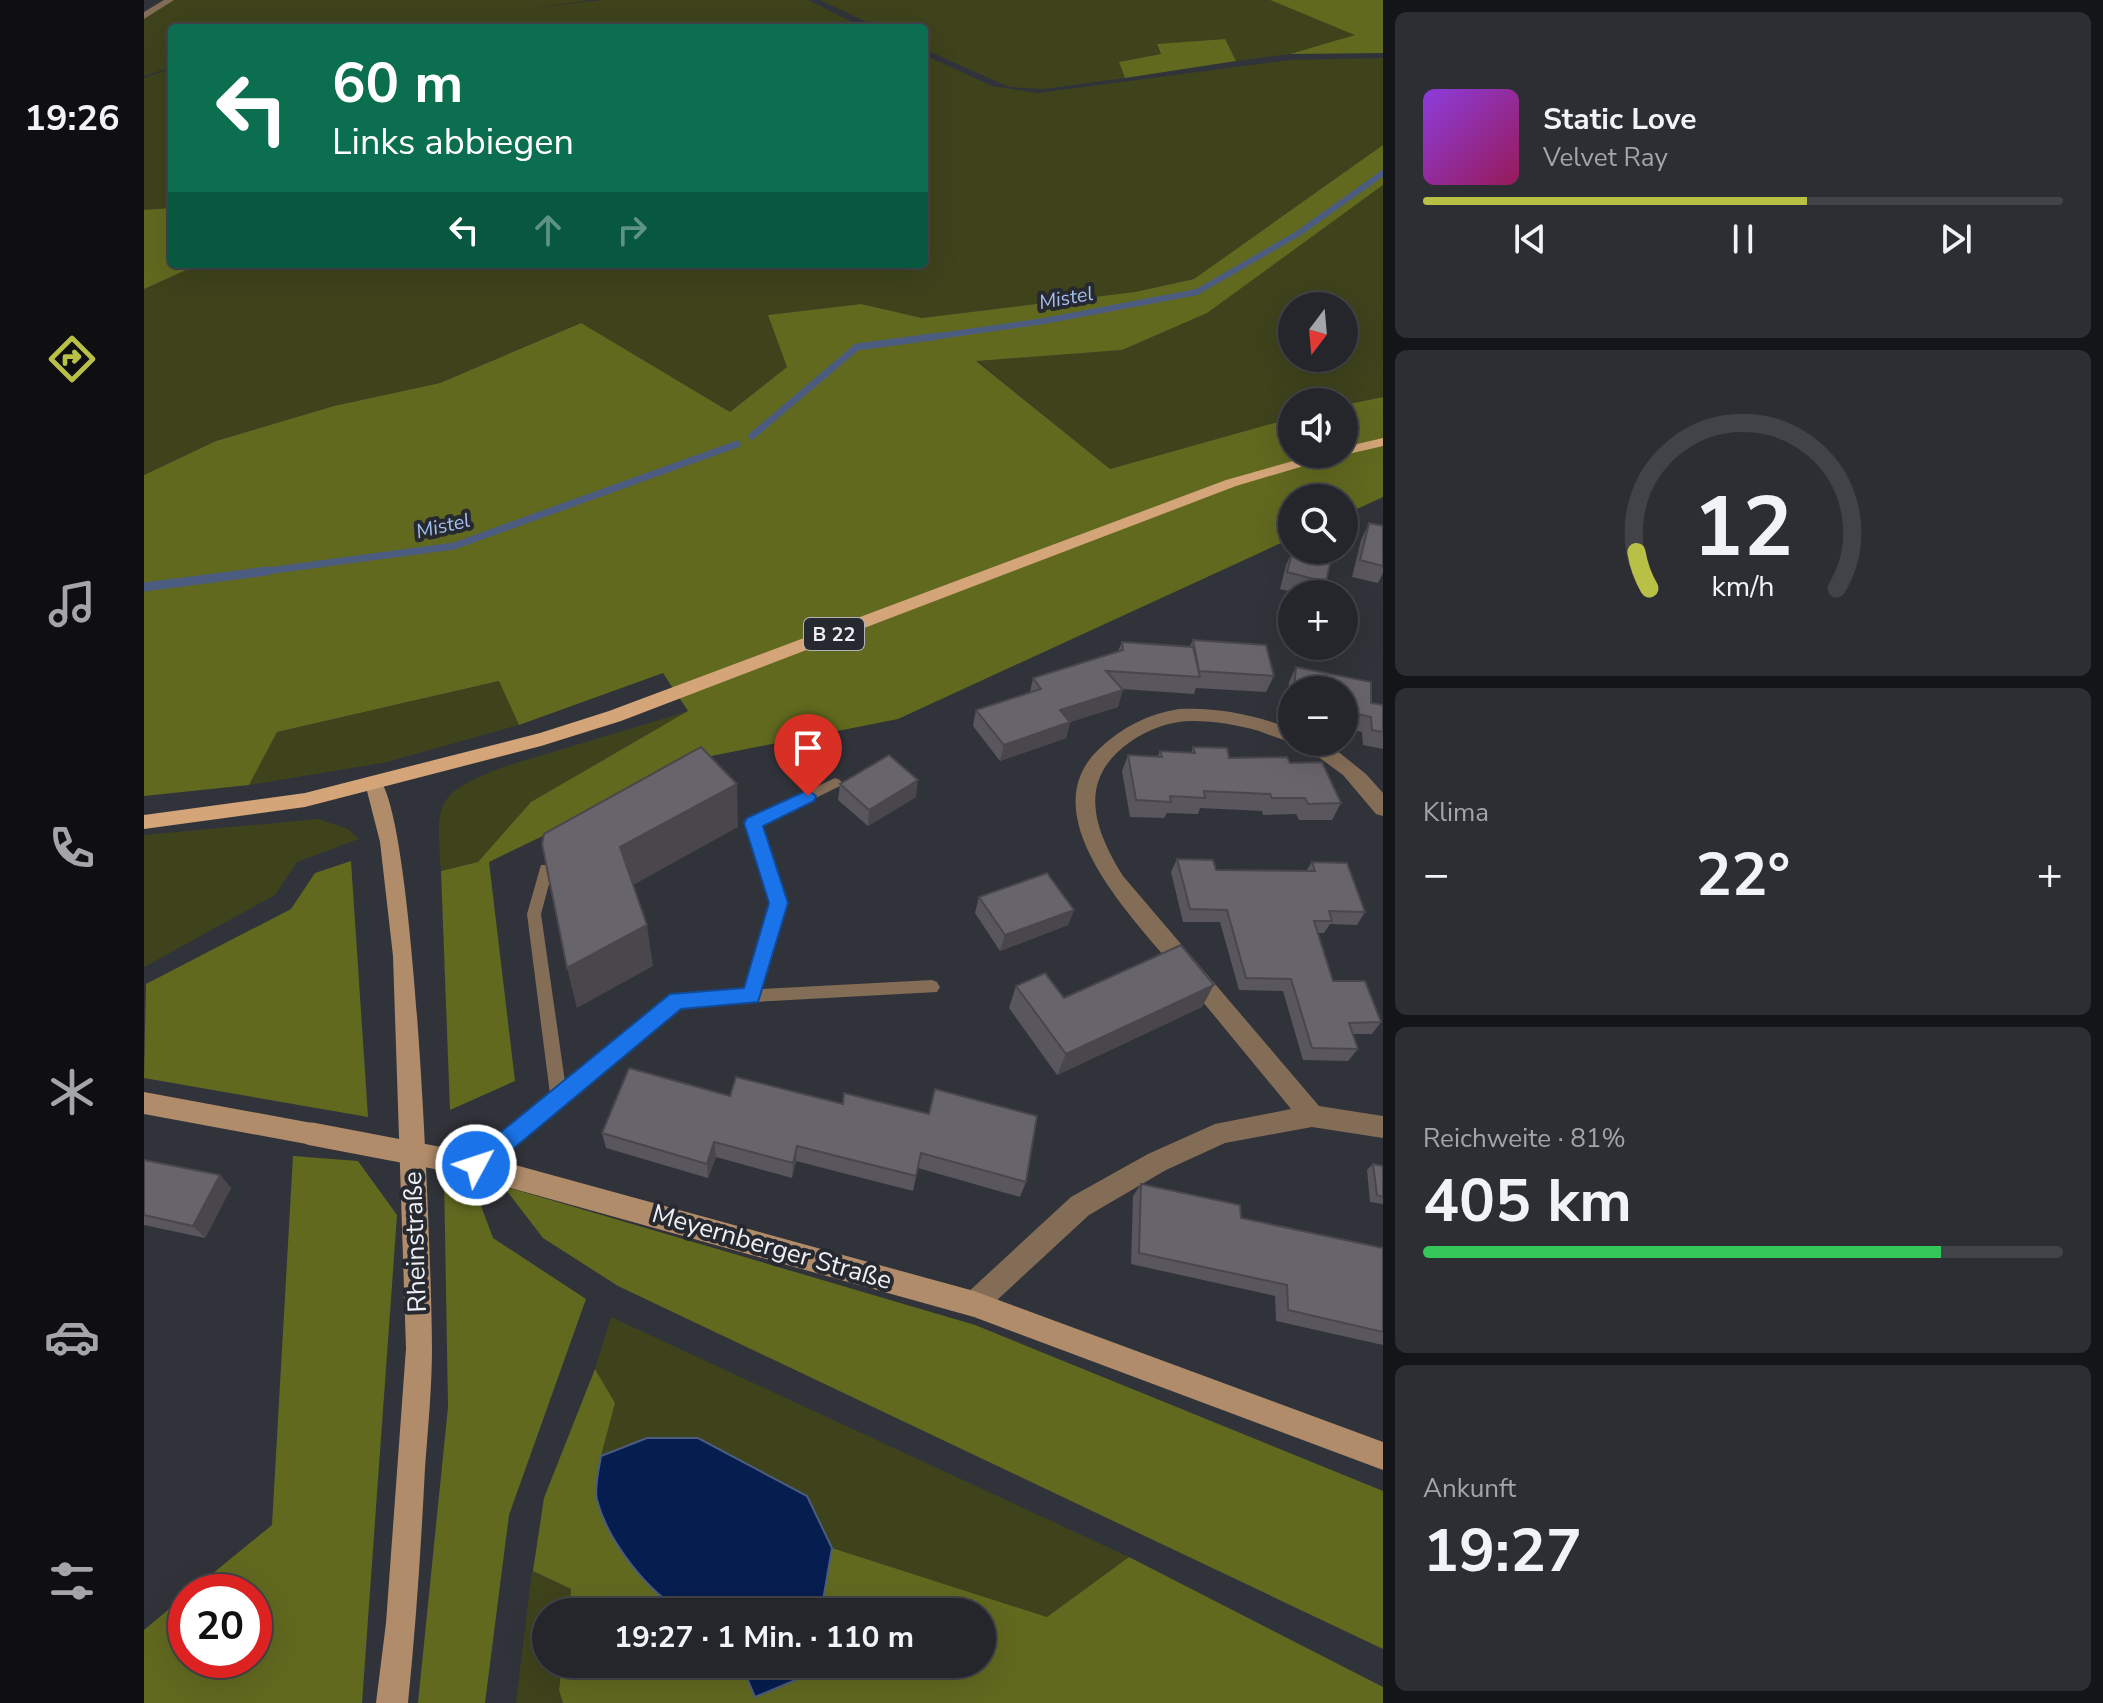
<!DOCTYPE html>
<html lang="de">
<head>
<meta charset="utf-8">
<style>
	:root { --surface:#25262c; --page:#2d2e34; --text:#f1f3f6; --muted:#a3a5a9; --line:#424348; --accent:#b9c046 }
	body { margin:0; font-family:"Nunito Sans",sans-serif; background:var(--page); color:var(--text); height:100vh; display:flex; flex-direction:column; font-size:30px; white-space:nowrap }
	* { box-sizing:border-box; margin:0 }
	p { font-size:26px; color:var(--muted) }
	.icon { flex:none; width:44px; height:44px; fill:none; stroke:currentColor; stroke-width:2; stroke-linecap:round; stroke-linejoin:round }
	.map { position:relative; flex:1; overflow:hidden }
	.side { display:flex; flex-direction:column; gap:12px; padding:12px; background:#141518; width:720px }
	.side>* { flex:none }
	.banner { position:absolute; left:24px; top:24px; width:760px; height:244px; border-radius:8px; box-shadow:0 8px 32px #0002,0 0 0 2px var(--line); background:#0b6e4f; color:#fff; overflow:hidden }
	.needle { width:52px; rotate:196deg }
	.fabs { position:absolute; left:1134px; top:292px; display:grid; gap:16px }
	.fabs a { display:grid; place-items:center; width:80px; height:80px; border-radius:50%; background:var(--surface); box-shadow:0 8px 32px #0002,0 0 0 2px var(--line); font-size:40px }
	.speed { position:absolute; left:24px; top:1574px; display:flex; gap:16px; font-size:40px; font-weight:700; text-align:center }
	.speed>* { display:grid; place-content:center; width:104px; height:104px; border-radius:50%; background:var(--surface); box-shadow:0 8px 32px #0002,0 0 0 2px var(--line); line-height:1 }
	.speed .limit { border:12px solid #d22; background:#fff; color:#111 }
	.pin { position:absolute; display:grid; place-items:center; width:68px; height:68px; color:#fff; margin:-82px -34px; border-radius:50% 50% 50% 0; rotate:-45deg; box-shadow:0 0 8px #0007 }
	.pin .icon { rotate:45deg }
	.me { position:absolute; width:88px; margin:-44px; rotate:50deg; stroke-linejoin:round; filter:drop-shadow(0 0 6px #0008) }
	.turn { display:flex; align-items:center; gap:28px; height:168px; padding:0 32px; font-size:36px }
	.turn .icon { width:104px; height:104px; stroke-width:2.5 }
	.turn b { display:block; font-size:56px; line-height:68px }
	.lanes { display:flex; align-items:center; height:76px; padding:0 32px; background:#0003; justify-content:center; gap:40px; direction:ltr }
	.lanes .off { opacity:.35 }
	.big { font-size:60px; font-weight:700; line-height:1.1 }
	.side .widget { flex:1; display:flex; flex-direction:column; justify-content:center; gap:12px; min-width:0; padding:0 28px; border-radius:12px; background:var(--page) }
	.side .dial { align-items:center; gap:0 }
	.dial svg { height:208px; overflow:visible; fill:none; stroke:var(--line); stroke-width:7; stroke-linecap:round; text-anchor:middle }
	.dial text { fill:var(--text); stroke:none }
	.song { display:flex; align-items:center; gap:24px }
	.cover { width:96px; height:96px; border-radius:12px; background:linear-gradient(135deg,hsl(270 70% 55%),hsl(330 70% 35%)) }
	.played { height:8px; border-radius:4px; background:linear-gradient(90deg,var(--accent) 60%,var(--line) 60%) }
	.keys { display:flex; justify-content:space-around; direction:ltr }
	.heat { display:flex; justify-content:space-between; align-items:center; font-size:44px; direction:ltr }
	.charge { height:12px; border-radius:6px; background:linear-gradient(90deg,#34c759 81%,var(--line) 0) }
	.trip { position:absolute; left:388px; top:1598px; width:464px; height:80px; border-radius:40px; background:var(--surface); box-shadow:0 8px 32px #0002,0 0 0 2px var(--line); font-weight:700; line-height:80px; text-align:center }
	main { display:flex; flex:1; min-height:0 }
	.tabs { display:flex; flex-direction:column; width:144px; justify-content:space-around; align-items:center; background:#0f0f12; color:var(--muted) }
	.tabs .icon { width:56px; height:56px }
	.tabs .on { color:var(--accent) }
	.tabs b { font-size:36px; color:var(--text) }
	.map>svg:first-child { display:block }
	.green { fill:#3e431c; fill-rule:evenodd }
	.forest { fill:#61691f }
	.water { fill:#061d4f; stroke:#4b5c80; stroke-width:2 }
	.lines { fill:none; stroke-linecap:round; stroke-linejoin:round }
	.stream-far2 { stroke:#4b5c80; stroke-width:6 }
	.stream-far1 { stroke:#4b5c80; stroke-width:7 }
	.stream { stroke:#4b5c80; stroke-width:9 }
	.lane { fill:#846d57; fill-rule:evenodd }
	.street { fill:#846d57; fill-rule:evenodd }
	.secondary { fill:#b18c6a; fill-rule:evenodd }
	.primary { fill:#d3a578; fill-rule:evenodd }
	.secondary-bridge { stroke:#b18c6a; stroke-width:23 }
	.wall { fill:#59565d }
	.shaded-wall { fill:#49464c }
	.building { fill:#68646c; stroke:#49464c; stroke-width:2 }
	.route { fill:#1a73e8; stroke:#114b97; stroke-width:2 }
	.labels { text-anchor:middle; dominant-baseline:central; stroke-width:8; stroke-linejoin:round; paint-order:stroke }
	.far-water-label { font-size:20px; font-style:italic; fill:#a4beef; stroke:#272930 }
	.shield { fill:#272930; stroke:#b2b4b9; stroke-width:2 }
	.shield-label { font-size:20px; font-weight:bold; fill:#edeff4 }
	.near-street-label { font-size:26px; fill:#edeff4; stroke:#272930 }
</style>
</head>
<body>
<main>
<nav class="tabs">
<b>19:26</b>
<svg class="icon on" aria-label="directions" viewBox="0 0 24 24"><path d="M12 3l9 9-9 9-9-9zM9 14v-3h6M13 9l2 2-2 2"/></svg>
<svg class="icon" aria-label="music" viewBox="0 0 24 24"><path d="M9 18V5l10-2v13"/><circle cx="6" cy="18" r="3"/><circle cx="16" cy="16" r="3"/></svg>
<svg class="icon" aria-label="phone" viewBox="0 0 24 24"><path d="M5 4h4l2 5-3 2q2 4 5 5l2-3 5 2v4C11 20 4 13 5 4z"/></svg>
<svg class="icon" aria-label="climate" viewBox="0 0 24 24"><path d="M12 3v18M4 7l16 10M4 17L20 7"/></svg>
<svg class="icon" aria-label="car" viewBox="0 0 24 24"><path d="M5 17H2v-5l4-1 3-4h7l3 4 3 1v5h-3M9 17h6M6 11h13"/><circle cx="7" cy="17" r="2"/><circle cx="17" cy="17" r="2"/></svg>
<svg class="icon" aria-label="filters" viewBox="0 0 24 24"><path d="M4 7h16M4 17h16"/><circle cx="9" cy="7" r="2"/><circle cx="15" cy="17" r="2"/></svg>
</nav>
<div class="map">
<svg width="1239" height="1703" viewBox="0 0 1239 1703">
	<rect width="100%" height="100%" fill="#31333a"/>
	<g class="green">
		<polygon points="26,0 446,0 392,8 456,0 664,0 720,28 139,28 155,24 132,28 28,28 28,67 0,76 0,16"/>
		<polygon points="676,0 1126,0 1213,35 1146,54 1092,61 1081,39 1013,45 1017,54 975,62 981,78 900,89 865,87 780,49 780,28 735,28"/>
		<polygon points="780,55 848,86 894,93 1146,60 1239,58 1239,145 1050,279 991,292 778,318 717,304 625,315 643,367 586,412 436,323 296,383 190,406 72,441 0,475 0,78 28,68 28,264 780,264"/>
		<path d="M1239,185V397L1200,405V402H1148V418L966,469L832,360L978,350L1062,313ZM1148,306H1200V358H1148Z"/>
		<polygon points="356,681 375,725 243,762 105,785 133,732"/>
		<path d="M545,711L387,802L334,862L297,871C292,801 291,794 359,767Z"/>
		<polygon points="174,819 204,829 215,839 153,862 131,895 0,967 0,835"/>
		<polygon points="467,1317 985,1557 903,1617 688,1548 663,1496 503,1438 457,1456 471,1403 451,1369"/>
		<polygon points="388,1571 427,1589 425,1612 402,1612 402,1664 418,1664 415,1690 419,1703 372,1703"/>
	</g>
	<g class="forest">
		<polygon points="1126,0 1239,0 1239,53 1146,54 1211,35"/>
		<polygon points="1081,39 1092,61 981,78 975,62 1017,54 1013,44"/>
		<polygon points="1239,145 1239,185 1063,313 978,350 832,361 966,469 1148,418 1148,454 1200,454 1200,405 1239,397 1239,497 1200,515 1200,498 1148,498 1148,538 754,719 562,757 345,862 371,1081 306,1110 297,871 334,862 387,802 544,711 519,673 375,725 355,681 133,732 105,785 0,796 0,475 72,441 190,406 296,383 437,323 586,412 643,367 624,315 717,304 778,318 991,292 1050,279"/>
		<polygon points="28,208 28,264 55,264 0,289 0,210"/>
		<polygon points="207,861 224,1117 0,1078 2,984 147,909 171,873"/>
		<polygon points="149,1156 214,1161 253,1215 218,1703 0,1703 0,1630 42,1595 42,1660 110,1660 110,1592 46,1592 128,1525"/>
		<polygon points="300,1173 327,1179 349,1238 442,1299 365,1515 341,1703 274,1703 304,1407"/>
		<polygon points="359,1186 831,1325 1239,1491 1239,1649 474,1286 399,1238"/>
		<polygon points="451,1369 471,1403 457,1456 528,1605 540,1612 425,1612 427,1589 389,1571 400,1498"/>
		<polygon points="688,1548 903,1617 985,1557 1239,1687 1239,1703 419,1703 415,1690 418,1664 597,1664 611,1697 659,1677 663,1664 838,1664 838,1612 677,1612"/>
	</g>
	<g class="water">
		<path d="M503,1438H554L663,1496L688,1548L677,1612H540C503,1592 464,1541 453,1500C450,1488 455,1469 457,1456Z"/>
		<polygon points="597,1664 663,1664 659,1677 611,1697"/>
	</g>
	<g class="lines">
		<polyline class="stream-far2" points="781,338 900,321 1053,292 1155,233 1239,173"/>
		<g class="stream-far1">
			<polyline points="608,436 713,347 795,336"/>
			<polyline points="108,573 310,546 593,444"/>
		</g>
		<polyline class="stream" points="0,587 123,571"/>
		<polygon class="lane" points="691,778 696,780 698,783 696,786 617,825 641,903 617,989 788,980 793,982 796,987 793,992 536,1006 338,1171 332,1173 326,1171 323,1165 326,1159 406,1094 383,914 397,865 407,865 409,869 397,914 421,1082 528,995 601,990 627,903 602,823 604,819"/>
		<g class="street">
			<polygon points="20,0 30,0 0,19 0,12"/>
			<path d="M1035,709C1074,707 1111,715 1148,729L1150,742C1138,741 1127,735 1115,731C1094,725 1071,721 1049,721C1025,721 1005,729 986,742C932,780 950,829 979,876L1175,1106L1239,1116V1138L1168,1127L1081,1143L1022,1170L945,1215L839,1313L830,1317L821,1313L817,1304L821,1295L927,1197L1004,1154L1071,1124L1147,1109C1111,1065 1075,1021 1038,977C996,925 883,817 955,749C978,727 1004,714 1035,709Z"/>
			<polygon points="1154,742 1179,742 1192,750 1222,774 1239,793 1239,816 1232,814 1199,775"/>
		</g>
		<g class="secondary">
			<path d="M231,776C272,789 288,1282 288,1347C288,1387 284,1428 281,1468C277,1547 272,1625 264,1703H232L242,1623L262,1348L249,956L236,842L221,783Z"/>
			<polygon points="0,1092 168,1123 176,1126 180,1134 176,1142 168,1145 0,1114"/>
			<polygon points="320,1151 830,1291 1239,1442 1239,1470 830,1317 320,1175 311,1171 308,1163 311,1155"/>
		</g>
		<polygon class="primary" points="1239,438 1239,446 1200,455 1197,455 1092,486 477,721 397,746 161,807 0,829 0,815 161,793 396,733 465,711 1082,480 1174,454 1200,454 1200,447"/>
		<polyline class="secondary-bridge" points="168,1134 320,1163"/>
	</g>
	<g class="wall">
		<polygon points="1225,523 1239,526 1239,573 1234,583 1208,577 1217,540"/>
		<polygon points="1149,550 1182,582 1176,594 1155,594 1136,589 1142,565"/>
		<polygon points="1049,640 1130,676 1122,692 1052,688 1050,694 978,689 974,707 926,722 922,738 856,761 829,726 832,710 886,692 889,678 974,651 978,642 1046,646"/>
		<polygon points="1152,667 1227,682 1227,703 1239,705 1239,749 1219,745 1218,732 1200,728 1200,690 1148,690 1148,717 1142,716 1145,682"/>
		<polygon points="1049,747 1085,758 1146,763 1197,803 1188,820 1155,820 1152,814 1119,815 1118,811 1056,808 1054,814 1023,813 1020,818 986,817 978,771 984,755 1014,756 1016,751 1047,753"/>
		<polygon points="696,784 772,797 724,826 694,800"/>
		<polygon points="1033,859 1072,870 1162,871 1168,862 1221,912 1213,925 1186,924 1180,933 1174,933 1189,981 1237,1022 1228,1034 1209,1034 1214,1049 1204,1061 1159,1060 1139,991 1095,990 1076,922 1039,922 1027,872"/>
		<polygon points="835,897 930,910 924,925 856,951 831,913"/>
		<polygon points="872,986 920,998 1058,1007 913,1075 865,1008"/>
		<polygon points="586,1096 882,1182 876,1197 774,1168 769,1191 652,1161 648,1178 572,1157 564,1178 462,1148 458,1133"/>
		<polygon points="0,1160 76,1175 87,1188 61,1238 0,1225"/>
		<polygon points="1229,1164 1239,1166 1239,1204 1226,1202 1223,1170"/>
		<polygon points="997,1184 1097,1218 1239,1248 1239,1345 1132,1321 1131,1296 987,1264 989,1196"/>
	</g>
	<g class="shaded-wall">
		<polygon points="979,690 974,707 926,722 922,738 856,761 860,745 916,710"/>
		<polygon points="774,780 772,797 724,826 725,810"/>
		<polygon points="593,784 594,827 482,889 476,847"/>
		<polygon points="930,910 924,925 856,951 861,935"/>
		<polygon points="503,925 509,966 433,1008 423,968"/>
		<polygon points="1070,985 1058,1007 913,1075 922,1054"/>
		<polygon points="570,1142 572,1157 564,1178 563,1164"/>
		<polygon points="653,1146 652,1161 648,1178 649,1163"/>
		<polygon points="76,1175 87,1188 61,1238 49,1226"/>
	</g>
	<g class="building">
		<polygon points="1225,523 1239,526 1239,566 1216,560"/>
		<polygon points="1149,550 1189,550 1182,582 1143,572"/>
		<polygon points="1049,640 1122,645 1130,676 1055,671"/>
		<polygon points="978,642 1049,647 1056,677 962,671 979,690 916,710 926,722 860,745 832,710 897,689 889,678 979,650"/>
		<polygon points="1152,667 1227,682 1227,703 1239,705 1239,732 1228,730 1227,717 1200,711 1200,690 1150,690"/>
		<polygon points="557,747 593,784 476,847 503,925 423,968 398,844 400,834"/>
		<polygon points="1049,747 1083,748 1085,758 1143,757 1146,763 1178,762 1197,803 1164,804 1161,798 1128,798 1126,794 1060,791 1061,798 1026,796 1027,802 992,800 984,755 1018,757 1016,751 1051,753"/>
		<polygon points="745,755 774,780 725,810 696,784"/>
		<polygon points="1033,859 1069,860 1072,870 1171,871 1168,862 1203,863 1221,912 1185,911 1188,921 1170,921 1189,981 1221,981 1237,1022 1205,1023 1214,1049 1168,1048 1147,979 1102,978 1083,910 1046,909"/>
		<polygon points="903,873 930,910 861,935 835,897"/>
		<polygon points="1037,945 1070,985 922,1054 872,986 901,973 920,998"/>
		<polygon points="485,1068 586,1096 592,1077 699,1104 700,1093 785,1114 791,1089 893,1116 882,1182 777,1153 772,1176 653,1146 649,1163 570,1142 563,1164 458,1133"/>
		<polygon points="0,1160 76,1175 49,1226 0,1215"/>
		<polygon points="1229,1164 1239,1166 1239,1197 1233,1195"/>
		<polygon points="997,1184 1096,1205 1097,1218 1239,1248 1239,1332 1144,1310 1143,1285 995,1253"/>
	</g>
	<polygon class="route" points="664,790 672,796 670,801 619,826 644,903 614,1002 537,1009 340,1173 332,1176 325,1173 321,1165 325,1158 526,994 600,988 625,903 600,823 603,818"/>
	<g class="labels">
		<g class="far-water-label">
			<text transform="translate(922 298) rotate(-10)">Mistel</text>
			<text transform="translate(299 526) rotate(-13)">Mistel</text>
		</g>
		<rect class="shield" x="660" y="618" width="60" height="32" rx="6"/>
		<g class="shield-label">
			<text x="690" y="634">B 22</text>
		</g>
		<g class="near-street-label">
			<text transform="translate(271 1242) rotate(-92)">Rheinstraße</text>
			<text transform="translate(628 1247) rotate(16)">Meyernberger Straße</text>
		</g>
	</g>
</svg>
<div class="fabs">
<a><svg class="needle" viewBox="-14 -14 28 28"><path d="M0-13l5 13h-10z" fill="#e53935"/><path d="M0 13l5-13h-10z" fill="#a3a5a9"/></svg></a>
<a><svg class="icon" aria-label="sound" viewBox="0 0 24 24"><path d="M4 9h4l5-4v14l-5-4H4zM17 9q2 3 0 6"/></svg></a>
<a><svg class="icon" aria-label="search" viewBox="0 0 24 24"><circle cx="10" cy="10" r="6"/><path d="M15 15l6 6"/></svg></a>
<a>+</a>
<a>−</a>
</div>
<div class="speed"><div class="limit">20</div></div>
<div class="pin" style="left:664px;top:796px;background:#d93025"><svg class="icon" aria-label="arrive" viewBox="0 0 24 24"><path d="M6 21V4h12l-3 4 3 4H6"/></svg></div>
<svg class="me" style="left:332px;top:1165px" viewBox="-20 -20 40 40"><circle r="17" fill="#1a73e8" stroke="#fff" stroke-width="3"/><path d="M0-11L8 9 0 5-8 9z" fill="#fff"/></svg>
<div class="trip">19:27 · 1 Min. · 110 m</div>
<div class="banner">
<div class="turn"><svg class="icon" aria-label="left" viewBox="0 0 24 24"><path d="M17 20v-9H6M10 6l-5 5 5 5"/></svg><div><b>60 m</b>Links abbiegen</div></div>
<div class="lanes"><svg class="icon" aria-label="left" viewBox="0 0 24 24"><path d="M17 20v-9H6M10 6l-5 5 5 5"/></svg><svg class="icon off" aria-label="ahead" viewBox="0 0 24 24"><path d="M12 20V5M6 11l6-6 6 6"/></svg><svg class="icon off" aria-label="right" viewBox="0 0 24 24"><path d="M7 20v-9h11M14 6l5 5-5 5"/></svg></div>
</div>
</div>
<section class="side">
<div class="widget">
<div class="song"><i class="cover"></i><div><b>Static Love</b><p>Velvet Ray</p></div></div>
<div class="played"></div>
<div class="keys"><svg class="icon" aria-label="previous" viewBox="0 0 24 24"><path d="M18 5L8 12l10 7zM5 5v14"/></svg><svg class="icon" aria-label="pause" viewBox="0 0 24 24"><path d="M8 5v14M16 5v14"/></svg><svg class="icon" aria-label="next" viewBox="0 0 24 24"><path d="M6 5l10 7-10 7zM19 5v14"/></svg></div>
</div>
<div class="widget dial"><svg viewBox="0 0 100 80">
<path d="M14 69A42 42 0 1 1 86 69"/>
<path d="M14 69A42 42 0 0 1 9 55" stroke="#b9c046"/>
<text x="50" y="56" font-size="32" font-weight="700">12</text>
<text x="50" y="72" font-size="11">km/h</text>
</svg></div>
<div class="widget"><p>Klima</p>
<div class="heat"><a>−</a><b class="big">22°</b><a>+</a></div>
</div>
<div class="widget"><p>Reichweite · 81%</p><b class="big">405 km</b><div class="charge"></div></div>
<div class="widget"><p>Ankunft</p><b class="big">19:27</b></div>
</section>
</main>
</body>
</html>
